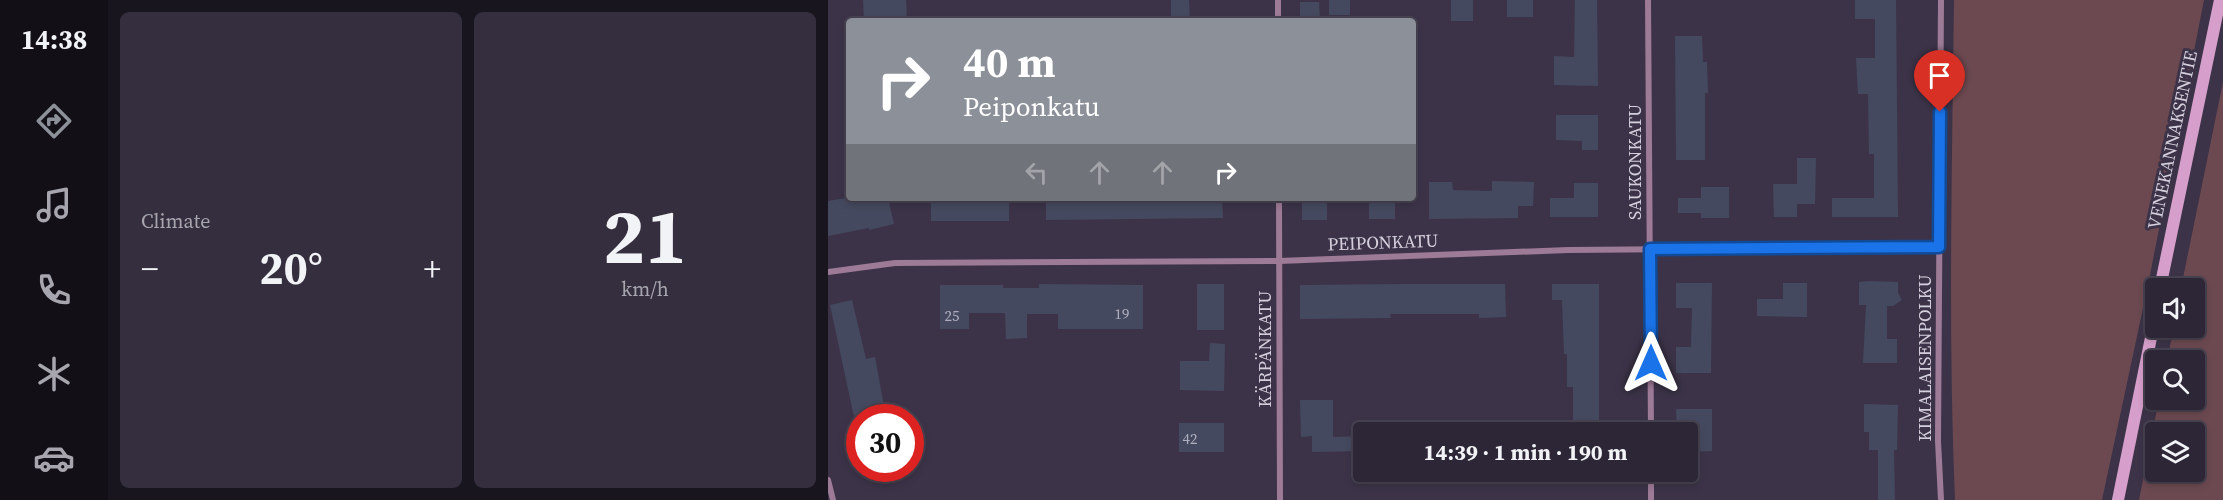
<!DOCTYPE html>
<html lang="en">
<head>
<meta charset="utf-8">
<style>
	:root { --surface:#2d2636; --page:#352e3e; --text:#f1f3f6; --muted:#a7a5ad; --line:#484351; --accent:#8c9099 }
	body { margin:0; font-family:"Source Serif 4",serif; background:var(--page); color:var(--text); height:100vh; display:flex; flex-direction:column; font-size:22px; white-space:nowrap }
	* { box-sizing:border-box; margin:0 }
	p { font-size:20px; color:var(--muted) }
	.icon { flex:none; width:33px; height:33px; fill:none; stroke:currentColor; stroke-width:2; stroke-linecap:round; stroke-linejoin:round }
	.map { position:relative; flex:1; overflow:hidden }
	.side { display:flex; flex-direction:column; gap:12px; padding:12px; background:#19151e; width:720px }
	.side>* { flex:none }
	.guide { position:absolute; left:18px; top:18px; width:570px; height:183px; border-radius:6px; box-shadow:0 3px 9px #0003,0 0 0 2px var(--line); background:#8c9099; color:#fff; overflow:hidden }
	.buttons { position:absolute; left:1317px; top:278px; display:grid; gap:12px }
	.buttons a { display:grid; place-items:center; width:60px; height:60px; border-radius:6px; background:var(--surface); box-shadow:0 3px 9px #0003,0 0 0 2px var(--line); font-size:30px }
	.speed { position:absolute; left:18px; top:404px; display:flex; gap:12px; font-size:30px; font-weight:700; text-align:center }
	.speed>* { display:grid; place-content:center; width:78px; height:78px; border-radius:50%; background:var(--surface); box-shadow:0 3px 9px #0003,0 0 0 2px var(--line); line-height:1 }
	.speed .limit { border:9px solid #d22; background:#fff; color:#111 }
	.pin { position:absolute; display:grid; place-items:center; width:51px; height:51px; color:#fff; margin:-62px -26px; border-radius:50% 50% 50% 0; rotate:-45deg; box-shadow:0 0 6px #0007 }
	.pin .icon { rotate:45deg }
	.me { position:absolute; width:66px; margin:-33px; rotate:0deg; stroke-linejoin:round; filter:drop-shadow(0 0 4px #0008) }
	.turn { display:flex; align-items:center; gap:21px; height:126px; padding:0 18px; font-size:27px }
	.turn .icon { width:78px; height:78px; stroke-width:2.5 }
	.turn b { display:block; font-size:42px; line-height:51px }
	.lanes { display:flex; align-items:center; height:57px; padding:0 18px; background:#0003; justify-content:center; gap:30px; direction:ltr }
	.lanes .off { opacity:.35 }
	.big { font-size:45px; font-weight:700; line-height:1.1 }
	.side .tile { flex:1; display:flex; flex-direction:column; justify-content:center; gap:9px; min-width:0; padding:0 21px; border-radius:9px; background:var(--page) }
	.side .dial { align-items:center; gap:0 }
	.dial b { font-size:78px; line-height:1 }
	.heat { display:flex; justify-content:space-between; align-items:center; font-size:33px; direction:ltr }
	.side .tiles { flex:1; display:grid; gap:12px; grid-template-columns:repeat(2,1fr) }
	.trip { position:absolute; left:525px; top:422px; width:345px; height:60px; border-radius:6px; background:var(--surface); box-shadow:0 3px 9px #0003,0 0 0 2px var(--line); font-weight:700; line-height:60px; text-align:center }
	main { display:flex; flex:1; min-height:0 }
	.dock { display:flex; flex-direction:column; width:108px; justify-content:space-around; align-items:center; background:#120f16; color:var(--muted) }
	.dock .icon { width:42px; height:42px }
	.dock .selected { color:var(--accent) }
	.dock b { font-size:27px; color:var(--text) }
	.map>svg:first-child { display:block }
	.green { fill:#6c4951; fill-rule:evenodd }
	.building { fill:#44495f }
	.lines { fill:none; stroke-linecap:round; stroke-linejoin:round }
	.street { stroke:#9d7a96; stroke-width:6 }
	.secondary { stroke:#d69fcb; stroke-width:12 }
	.route-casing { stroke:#114b97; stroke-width:15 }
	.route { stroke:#1a73e8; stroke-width:10 }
	.labels { text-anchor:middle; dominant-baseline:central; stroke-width:6; stroke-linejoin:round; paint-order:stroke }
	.number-label { font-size:15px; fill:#b0aebd }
	.street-label { font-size:18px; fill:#d4cfdc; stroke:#3c3348 }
</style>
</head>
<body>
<main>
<nav class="dock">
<b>14:38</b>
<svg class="icon selected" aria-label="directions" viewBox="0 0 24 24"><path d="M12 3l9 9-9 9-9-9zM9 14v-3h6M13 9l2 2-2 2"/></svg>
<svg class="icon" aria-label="music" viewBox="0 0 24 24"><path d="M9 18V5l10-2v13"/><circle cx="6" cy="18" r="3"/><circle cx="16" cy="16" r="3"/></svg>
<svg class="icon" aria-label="phone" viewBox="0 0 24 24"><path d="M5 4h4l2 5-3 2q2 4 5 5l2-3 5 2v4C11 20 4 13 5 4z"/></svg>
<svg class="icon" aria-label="climate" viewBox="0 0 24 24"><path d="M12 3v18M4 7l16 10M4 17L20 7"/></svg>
<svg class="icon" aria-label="car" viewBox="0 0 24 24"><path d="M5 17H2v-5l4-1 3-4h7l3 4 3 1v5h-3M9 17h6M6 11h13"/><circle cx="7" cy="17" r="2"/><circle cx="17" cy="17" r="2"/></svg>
</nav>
<section class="side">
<div class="tiles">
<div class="tile"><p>Climate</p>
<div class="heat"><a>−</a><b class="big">20°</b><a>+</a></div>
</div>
<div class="tile dial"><b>21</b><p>km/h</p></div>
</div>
</section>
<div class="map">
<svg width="1395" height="500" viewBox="0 0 1395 500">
	<rect width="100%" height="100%" fill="#3c3348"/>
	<g class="green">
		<path d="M1126,0H1376L1321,280L1274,500H1127C1120,334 1124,167 1126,0Z"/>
		<path d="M1395,82V500H1311L1331,399H1366V360H1339L1346,327H1366V288H1353ZM1328,432H1366V471H1328Z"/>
	</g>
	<g class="building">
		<polygon points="35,0 78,0 79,21 36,21"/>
		<polygon points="343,0 361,0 362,21 343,21"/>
		<rect x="501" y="0" width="21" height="15"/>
		<rect x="623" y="0" width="22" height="21"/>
		<rect x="679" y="0" width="26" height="17"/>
		<polygon points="747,0 769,0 770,86 726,85 726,56 746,57"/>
		<polygon points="1027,0 1068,0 1070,217 1004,217 1004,198 1046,198 1046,154 1041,154 1040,94 1030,94 1028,58 1047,58 1047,19 1027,19"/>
		<polygon points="472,2 491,2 492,20 472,20"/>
		<polygon points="847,36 874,36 875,62 879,62 880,93 877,93 877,160 848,160"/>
		<polygon points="728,115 770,115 770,150 754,150 754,141 728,140"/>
		<polygon points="969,158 988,158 987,204 969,204 969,217 946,217 945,184 969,184"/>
		<polygon points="664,181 706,182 705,206 690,206 690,218 601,219 601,182 624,182 625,190 664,191"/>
		<polygon points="746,183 770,183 770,217 722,217 722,198 746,198"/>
		<polygon points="873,187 901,187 901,218 873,218 873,213 850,213 850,198 873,198"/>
		<polygon points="18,198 60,198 66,224 41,230 41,228 0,236 0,201"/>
		<rect x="103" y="198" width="78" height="23"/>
		<polygon points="218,198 330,198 330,202 365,202 365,198 394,198 395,218 218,220"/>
		<rect x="474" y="198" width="25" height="22"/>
		<rect x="541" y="198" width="26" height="21"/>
		<polygon points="1041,281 1070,282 1070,293 1074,300 1065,306 1059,306 1059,339 1069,339 1069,363 1035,363 1038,305 1031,305 1031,282"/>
		<polygon points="848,283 884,283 883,373 848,373 848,347 863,347 864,308 848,308"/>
		<polygon points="955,283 979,283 979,317 929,316 929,299 955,299"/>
		<polygon points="211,284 315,285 315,329 230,329 230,314 199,314 199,338 178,339 177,313 141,313 141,329 112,329 112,285 175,285 175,288 211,288"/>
		<rect x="369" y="284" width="27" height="46"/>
		<polygon points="574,284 677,284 678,317 651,318 651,314 562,314 563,318 472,319 472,285"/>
		<polygon points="724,284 771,284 771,432 745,432 745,387 739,387 739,354 736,354 734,300 724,300"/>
		<polygon points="24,300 38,359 47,357 58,417 26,417 2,305"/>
		<polygon points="382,343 397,344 396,391 352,390 352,361 381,361"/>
		<polygon points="472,400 505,400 505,437 536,436 536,451 484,452 484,436 473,437"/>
		<polygon points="1036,404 1070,405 1069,450 1066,450 1067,500 1050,500 1050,450 1041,450 1041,432 1036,432"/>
		<polygon points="848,409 884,409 884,451 864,452 864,434 860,434 860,432 849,432"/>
		<rect x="351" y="423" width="45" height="29"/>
	</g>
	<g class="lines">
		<g class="street">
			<polyline points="450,0 450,21"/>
			<polyline points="820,0 823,432"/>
			<polyline points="1113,0 1110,441 1113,500"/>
			<polyline points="451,198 452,500"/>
			<polyline points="0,272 67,263 451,261 740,250 1111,247"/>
			<polyline points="823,471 823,500"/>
			<polyline points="0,480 5,500"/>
		</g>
		<g class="secondary">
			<polyline points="1332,288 1392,0"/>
			<polyline points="1290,500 1328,313"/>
		</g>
	</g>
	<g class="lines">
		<defs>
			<polyline id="route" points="823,363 822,249 1111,247 1112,112"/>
		</defs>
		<use href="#route" class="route-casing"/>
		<use href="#route" class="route"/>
	</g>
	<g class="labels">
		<g class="number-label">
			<text x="294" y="313">19</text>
			<text x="124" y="315">25</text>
			<text x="362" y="438">42</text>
		</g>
		<g class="street-label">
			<text transform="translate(1344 140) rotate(-78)">VENEKANNAKSENTIE</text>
			<text transform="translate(806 162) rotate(-90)">SAUKONKATU</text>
			<text transform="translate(555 242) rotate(-2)">PEIPONKATU</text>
			<text transform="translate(436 349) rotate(-90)">KÄRPÄNKATU</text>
			<text transform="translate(1096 358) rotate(-90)">KIMALAISENPOLKU</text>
		</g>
	</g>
</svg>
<div class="buttons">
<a><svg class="icon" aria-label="sound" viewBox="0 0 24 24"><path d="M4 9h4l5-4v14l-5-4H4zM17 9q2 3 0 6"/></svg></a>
<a><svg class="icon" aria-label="search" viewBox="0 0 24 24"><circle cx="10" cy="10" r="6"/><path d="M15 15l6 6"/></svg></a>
<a><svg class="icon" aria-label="layers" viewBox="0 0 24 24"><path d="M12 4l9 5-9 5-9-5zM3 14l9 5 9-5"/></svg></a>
</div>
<div class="speed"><div class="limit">30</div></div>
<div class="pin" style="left:1112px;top:112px;background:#d93025"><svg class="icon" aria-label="arrive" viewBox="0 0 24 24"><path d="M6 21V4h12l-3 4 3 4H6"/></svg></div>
<svg class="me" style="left:823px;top:363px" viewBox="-20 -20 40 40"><path d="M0-17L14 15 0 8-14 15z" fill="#1a73e8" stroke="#fff" stroke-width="4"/></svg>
<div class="trip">14:39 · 1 min · 190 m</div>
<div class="guide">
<div class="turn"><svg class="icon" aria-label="right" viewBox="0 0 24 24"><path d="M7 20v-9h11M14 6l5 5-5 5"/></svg><div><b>40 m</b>Peiponkatu</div></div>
<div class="lanes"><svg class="icon off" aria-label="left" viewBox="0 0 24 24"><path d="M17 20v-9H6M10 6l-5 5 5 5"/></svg><svg class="icon off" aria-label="ahead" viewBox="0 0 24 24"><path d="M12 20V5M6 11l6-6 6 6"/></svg><svg class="icon off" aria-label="ahead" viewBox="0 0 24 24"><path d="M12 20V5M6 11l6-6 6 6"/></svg><svg class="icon" aria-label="right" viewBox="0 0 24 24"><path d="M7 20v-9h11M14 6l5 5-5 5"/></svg></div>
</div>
</div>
</main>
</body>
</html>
